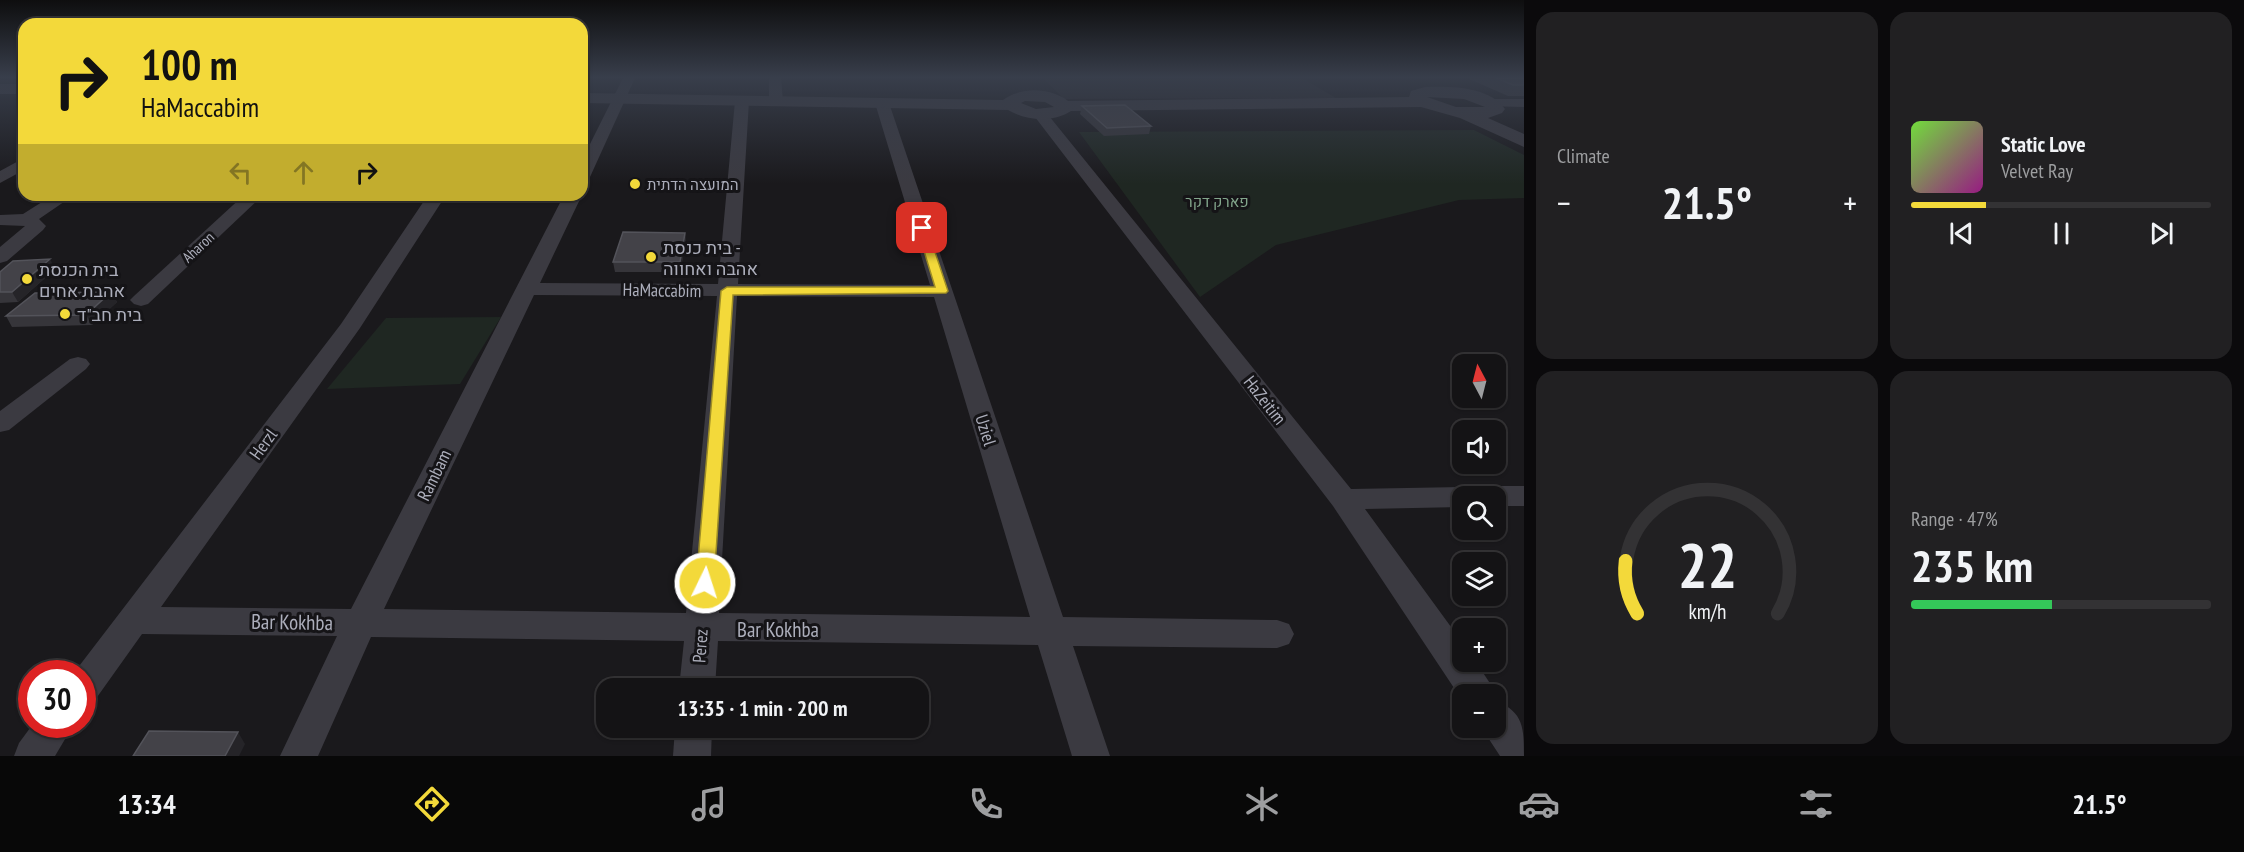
<!DOCTYPE html>
<html lang="en">
<head>
<meta charset="utf-8">
<style>
	:root { --surface:#141315; --page:#212022; --text:#f1f3f6; --muted:#9d9ea0; --line:#333234; --accent:#f3d93a }
	body { margin:0; font-family:"PT Sans Narrow",Heebo,sans-serif; background:var(--page); color:var(--text); height:100vh; display:flex; flex-direction:column; font-size:22px; white-space:nowrap }
	* { box-sizing:border-box; margin:0 }
	p { font-size:20px; color:var(--muted) }
	.icon { flex:none; width:33px; height:33px; fill:none; stroke:currentColor; stroke-width:2; stroke-linecap:round; stroke-linejoin:round }
	.map { position:relative; flex:1; overflow:hidden }
	.panel { display:flex; flex-direction:column; gap:12px; padding:12px; background:#0b0a0c; width:720px }
	.panel>* { flex:none }
	.top-card { position:absolute; left:18px; top:18px; width:570px; height:183px; border-radius:18px; box-shadow:0 2px 4px #0004,0 0 0 2px var(--line); background:#f3d93a; color:#111; overflow:hidden }
	.needle { width:39px; rotate:353deg }
	.fabs { position:absolute; left:1452px; top:354px; display:grid; gap:12px }
	.fabs a { display:grid; place-items:center; width:54px; height:54px; border-radius:12px; background:var(--surface); box-shadow:0 2px 4px #0004,0 0 0 2px var(--line); font-size:30px }
	.speed { position:absolute; left:18px; top:660px; display:flex; gap:12px; font-size:30px; font-weight:700; text-align:center }
	.speed>* { display:grid; place-content:center; width:78px; height:78px; border-radius:50%; background:var(--surface); box-shadow:0 2px 4px #0004,0 0 0 2px var(--line); line-height:1 }
	.speed .limit { border:9px solid #d22; background:#fff; color:#111 }
	.pin { position:absolute; display:grid; place-items:center; width:51px; height:51px; color:#fff; margin:-26px; border-radius:12px; box-shadow:0 3px 9px #0006 }
	.me { position:absolute; width:66px; margin:-33px; rotate:4deg; stroke-linejoin:round; filter:drop-shadow(0 0 4px #0008) }
	.turn { display:flex; align-items:center; gap:21px; height:126px; padding:0 24px; font-size:27px }
	.turn .icon { width:78px; height:78px; stroke-width:2.5 }
	.turn b { display:block; font-size:42px; line-height:51px }
	.lanes { display:flex; align-items:center; height:57px; padding:0 24px; background:#0003; justify-content:center; gap:30px; direction:ltr }
	.lanes .off { opacity:.35 }
	.big { font-size:45px; font-weight:600; line-height:1.1 }
	.panel .card { flex:1; display:flex; flex-direction:column; justify-content:center; gap:9px; min-width:0; padding:0 21px; border-radius:18px; background:var(--page) }
	.panel .dial { align-items:center; gap:0 }
	.dial svg { height:156px; overflow:visible; fill:none; stroke:var(--line); stroke-width:7; stroke-linecap:round; text-anchor:middle }
	.dial text { fill:var(--text); stroke:none }
	.song { display:flex; align-items:center; gap:18px }
	.cover { width:72px; height:72px; border-radius:9px; background:linear-gradient(135deg,hsl(100 70% 55%),hsl(310 70% 35%)) }
	.played { height:6px; border-radius:3px; background:linear-gradient(90deg,var(--accent) 25%,var(--line) 25%) }
	.keys { display:flex; justify-content:space-around; direction:ltr }
	.heat { display:flex; justify-content:space-between; align-items:center; font-size:33px; direction:ltr }
	.charge { height:9px; border-radius:4px; background:linear-gradient(90deg,#34c759 47%,var(--line) 0) }
	.panel .tiles { flex:1; display:grid; gap:12px; grid-template-columns:repeat(2,1fr) }
	.trip { position:absolute; left:596px; top:678px; width:333px; height:60px; border-radius:18px; background:var(--surface); box-shadow:0 2px 4px #0004,0 0 0 2px var(--line); font-weight:600; line-height:60px; text-align:center }
	.tabs { display:flex; height:96px; justify-content:space-around; align-items:center; background:#080808; color:var(--muted) }
	.tabs .icon { width:42px; height:42px }
	.tabs .on { color:var(--accent) }
	.tabs b { font-size:27px; color:var(--text) }
	main { display:flex; flex:1; min-height:0 }
	.map>svg:first-child { display:block }
	.built { fill:#262529 }
	.green { fill:#1f2722 }
	.lines { fill:none; stroke-linecap:round; stroke-linejoin:round }
	.minor { fill:#3b3a41; fill-rule:evenodd }
	.tertiary { fill:#3b3a41; fill-rule:evenodd }
	.wall { fill:#36353a }
	.shaded-wall { fill:#252428 }
	.building { fill:#434248; stroke:#53535a; stroke-width:1.5 }
	.route { fill:#f3d93a; stroke:#9e8d26; stroke-width:1.5 }
	.poi-dot { fill:#f3d93a; stroke:#151417; stroke-width:2 }
	.labels { text-anchor:middle; dominant-baseline:central; stroke-width:6; stroke-linejoin:round; paint-order:stroke }
	.far-poi-label { font-size:15px; fill:#acaebb; stroke:#151417; text-anchor:start }
	.far-park-label { font-size:15px; fill:#83a68c; stroke:#151417 }
	.far-street-label { font-size:15px; fill:#acaebb; stroke:#151417 }
	.poi-label { font-size:18px; fill:#acaebb; stroke:#151417; text-anchor:start }
	.street-label { font-size:18px; fill:#acaebb; stroke:#151417 }
	.near-street-label { font-size:21px; fill:#acaebb; stroke:#151417 }
</style>
</head>
<body>
<main>
<div class="map">
<svg width="1524" height="756" viewBox="0 0 1524 756">
	<rect width="100%" height="100%" fill="#1a191c"/>
	<polygon class="built" points="1043,78 1302,78 1336,98 1064,99"/>
	<g class="green">
		<polygon points="1474,130 1524,155 1524,198 1459,200 1276,245 1200,297 1079,132"/>
		<polygon points="501,317 460,384 327,389 386,318"/>
	</g>
	<g class="lines">
		<g class="minor">
			<polygon points="623,78 635,78 590,177 582,182 582,160"/>
			<polygon points="769,78 781,78 783,101 781,104 776,105 769,101"/>
			<path d="M742,97L749,101L738,284L930,285L875,103L882,99L889,103L1063,617L1277,620L1289,624L1294,634L1289,644L1277,648L1073,646L1110,756H1072L1038,645L718,641L715,688H679L684,641L371,637L318,756H280L337,636L142,634L95,700L82,705V674H73L341,324L428,195H446L360,328L161,607L351,609L564,195H582L540,283L718,284L735,101ZM534,295L717,296L686,613L384,609ZM737,296L934,297L1030,617L719,613Z"/>
			<polygon points="1490,99 1524,99 1524,107 1485,106 1483,103 1485,100"/>
			<polygon points="1040,110 1045,111 1351,489 1462,487 1472,490 1476,496 1462,496 1462,507 1365,509 1462,642 1462,662 1476,662 1497,694 1496,697 1496,694 1462,694 1462,700 1333,506 1035,117 1033,114 1035,111"/>
			<polygon points="24,158 24,170 0,183 0,171"/>
			<polygon points="53,195 74,195 39,219 46,226 43,230 7,261 0,263 0,247 25,226 0,225 0,215 23,214"/>
			<polygon points="244,195 263,195 148,304 141,306 134,304 130,300 134,296"/>
			<polygon points="78,357 86,359 90,364 86,369 9,430 0,432 0,411 70,359"/>
			<polygon points="1492,486 1524,486 1524,506 1496,506 1496,496 1478,496 1482,489"/>
			<path d="M1496,701C1524,712 1524,729 1524,756H1500L1483,730L1482,728H1496Z"/>
			<polygon points="33,724 74,724 55,756 14,756 19,743"/>
			<polygon points="675,728 712,728 711,756 673,756"/>
		</g>
		<g class="tertiary">
			<rect x="0" y="84" width="24" height="10"/>
			<path d="M1425,87C1450,86 1489,86 1505,109L1502,113L1488,118L1524,134V147L1460,118L1421,107L1071,111C1052,123 1027,121 1008,110L582,103V93L1003,100C1020,87 1050,87 1068,101L1409,97L1411,91ZM1427,97L1464,99L1485,107H1456ZM1025,101L1045,102L1054,107L1036,109L1021,103Z"/>
		</g>
	</g>
	<g class="wall">
		<polygon points="1467,78 1524,78 1524,96 1508,96"/>
		<polygon points="1082,106 1151,126 1149,134 1104,136 1080,114"/>
		<polygon points="685,233 686,242 680,272 615,272 613,262"/>
		<polygon points="55,269 18,302 0,303 0,272"/>
		<polygon points="111,292 117,302 92,325 12,327 6,316"/>
	</g>
	<g class="shaded-wall">
		<polygon points="685,233 686,242 680,272 680,262"/>
		<polygon points="50,259 55,269 18,302 12,292"/>
		<polygon points="111,292 117,302 92,325 86,315"/>
		<polygon points="238,732 245,744 239,756 225,756"/>
	</g>
	<g class="building">
		<polygon points="1496,78 1524,78 1524,85 1513,85"/>
		<polygon points="1125,105 1151,126 1107,128 1082,106"/>
		<polygon points="623,232 685,233 680,262 613,262"/>
		<polygon points="50,259 12,292 0,292 0,272 13,261"/>
		<polygon points="111,292 86,315 6,316 35,293"/>
		<polygon points="149,731 238,732 225,756 133,756"/>
	</g>
	<linearGradient id="sky" x2="0" y2="1"><stop stop-color="#0e0e0f"/><stop offset="0.42" stop-color="#383e4b"/><stop offset="1" stop-color="#383e4b" stop-opacity="0"/></linearGradient>
	<rect width="1524" height="184" fill="url(#sky)"/>
	<polygon class="route" points="922,225 927,228 948,291 946,293 733,295 714,583 711,588 705,590 698,588 696,583 721,291 727,287 935,287 917,228"/>
	<g class="poi-dot">
		<circle cx="635" cy="184" r="6"/>
		<circle cx="651" cy="257" r="6"/>
		<circle cx="27" cy="279" r="6"/>
		<circle cx="65" cy="314" r="6"/>
	</g>
	<g class="labels">
		<g class="far-poi-label">
			<text x="647" y="184">המועצה הדתית</text>
		</g>
		<g class="far-park-label">
			<text x="1217" y="201">פארק דקר</text>
		</g>
		<g class="far-street-label">
			<text transform="translate(198 247) rotate(-43)">Aharon</text>
		</g>
		<g class="poi-label">
			<text x="663" y="247">בית כנסת -<tspan x="663" dy="21">אהבה ואחווה</tspan></text>
			<text x="39" y="269">בית הכנסת<tspan x="39" dy="21">אהבת אחים</tspan></text>
			<text x="77" y="314">בית חב"ד</text>
		</g>
		<g class="street-label">
			<text transform="translate(662 290) rotate(1)">HaMaccabim</text>
			<text transform="translate(1265 400) rotate(52)">HaZeitim</text>
			<text transform="translate(986 430) rotate(72)">Uziel</text>
			<text transform="translate(263 444) rotate(-54)">Herzl</text>
			<text transform="translate(434 475) rotate(-64)">Rambam</text>
			<text transform="translate(700 646) rotate(-86)">Perez</text>
		</g>
		<g class="near-street-label">
			<text transform="translate(292 622) rotate(1)">Bar Kokhba</text>
			<text x="778" y="629">Bar Kokhba</text>
		</g>
	</g>
</svg>
<div class="fabs">
<a><svg class="needle" viewBox="-14 -14 28 28"><path d="M0-13l5 13h-10z" fill="#e53935"/><path d="M0 13l5-13h-10z" fill="#9d9ea0"/></svg></a>
<a><svg class="icon" aria-label="sound" viewBox="0 0 24 24"><path d="M4 9h4l5-4v14l-5-4H4zM17 9q2 3 0 6"/></svg></a>
<a><svg class="icon" aria-label="search" viewBox="0 0 24 24"><circle cx="10" cy="10" r="6"/><path d="M15 15l6 6"/></svg></a>
<a><svg class="icon" aria-label="layers" viewBox="0 0 24 24"><path d="M12 4l9 5-9 5-9-5zM3 14l9 5 9-5"/></svg></a>
<a>+</a>
<a>−</a>
</div>
<div class="speed"><div class="limit">30</div></div>
<div class="pin" style="left:922px;top:228px;background:#d93025"><svg class="icon" aria-label="arrive" viewBox="0 0 24 24"><path d="M6 21V4h12l-3 4 3 4H6"/></svg></div>
<svg class="me" style="left:705px;top:583px" viewBox="-20 -20 40 40"><circle r="17" fill="#f3d93a" stroke="#fff" stroke-width="3"/><path d="M0-11L8 9 0 5-8 9z" fill="#fff"/></svg>
<div class="trip">13:35 · 1 min · 200 m</div>
<div class="top-card">
<div class="turn"><svg class="icon" aria-label="right" viewBox="0 0 24 24"><path d="M7 20v-9h11M14 6l5 5-5 5"/></svg><div><b>100 m</b>HaMaccabim</div></div>
<div class="lanes"><svg class="icon off" aria-label="left" viewBox="0 0 24 24"><path d="M17 20v-9H6M10 6l-5 5 5 5"/></svg><svg class="icon off" aria-label="ahead" viewBox="0 0 24 24"><path d="M12 20V5M6 11l6-6 6 6"/></svg><svg class="icon" aria-label="right" viewBox="0 0 24 24"><path d="M7 20v-9h11M14 6l5 5-5 5"/></svg></div>
</div>
</div>
<section class="panel">
<div class="tiles">
<div class="card"><p>Climate</p>
<div class="heat"><a>−</a><b class="big">21.5°</b><a>+</a></div>
</div>
<div class="card">
<div class="song"><i class="cover"></i><div><b>Static Love</b><p>Velvet Ray</p></div></div>
<div class="played"></div>
<div class="keys"><svg class="icon" aria-label="previous" viewBox="0 0 24 24"><path d="M18 5L8 12l10 7zM5 5v14"/></svg><svg class="icon" aria-label="pause" viewBox="0 0 24 24"><path d="M8 5v14M16 5v14"/></svg><svg class="icon" aria-label="next" viewBox="0 0 24 24"><path d="M6 5l10 7-10 7zM19 5v14"/></svg></div>
</div>
<div class="card dial"><svg viewBox="0 0 100 80">
<path d="M14 69A42 42 0 1 1 86 69"/>
<path d="M14 69A42 42 0 0 1 8 42" stroke="#f3d93a"/>
<text x="50" y="56" font-size="32" font-weight="700">22</text>
<text x="50" y="72" font-size="11">km/h</text>
</svg></div>
<div class="card"><p>Range · 47%</p><b class="big">235 km</b><div class="charge"></div></div>
</div>
</section>
</main>
<nav class="tabs">
<b>13:34</b>
<svg class="icon on" aria-label="directions" viewBox="0 0 24 24"><path d="M12 3l9 9-9 9-9-9zM9 14v-3h6M13 9l2 2-2 2"/></svg>
<svg class="icon" aria-label="music" viewBox="0 0 24 24"><path d="M9 18V5l10-2v13"/><circle cx="6" cy="18" r="3"/><circle cx="16" cy="16" r="3"/></svg>
<svg class="icon" aria-label="phone" viewBox="0 0 24 24"><path d="M5 4h4l2 5-3 2q2 4 5 5l2-3 5 2v4C11 20 4 13 5 4z"/></svg>
<svg class="icon" aria-label="climate" viewBox="0 0 24 24"><path d="M12 3v18M4 7l16 10M4 17L20 7"/></svg>
<svg class="icon" aria-label="car" viewBox="0 0 24 24"><path d="M5 17H2v-5l4-1 3-4h7l3 4 3 1v5h-3M9 17h6M6 11h13"/><circle cx="7" cy="17" r="2"/><circle cx="17" cy="17" r="2"/></svg>
<svg class="icon" aria-label="filters" viewBox="0 0 24 24"><path d="M4 7h16M4 17h16"/><circle cx="9" cy="7" r="2"/><circle cx="15" cy="17" r="2"/></svg>
<b>21.5°</b>
</nav>
</body>
</html>
